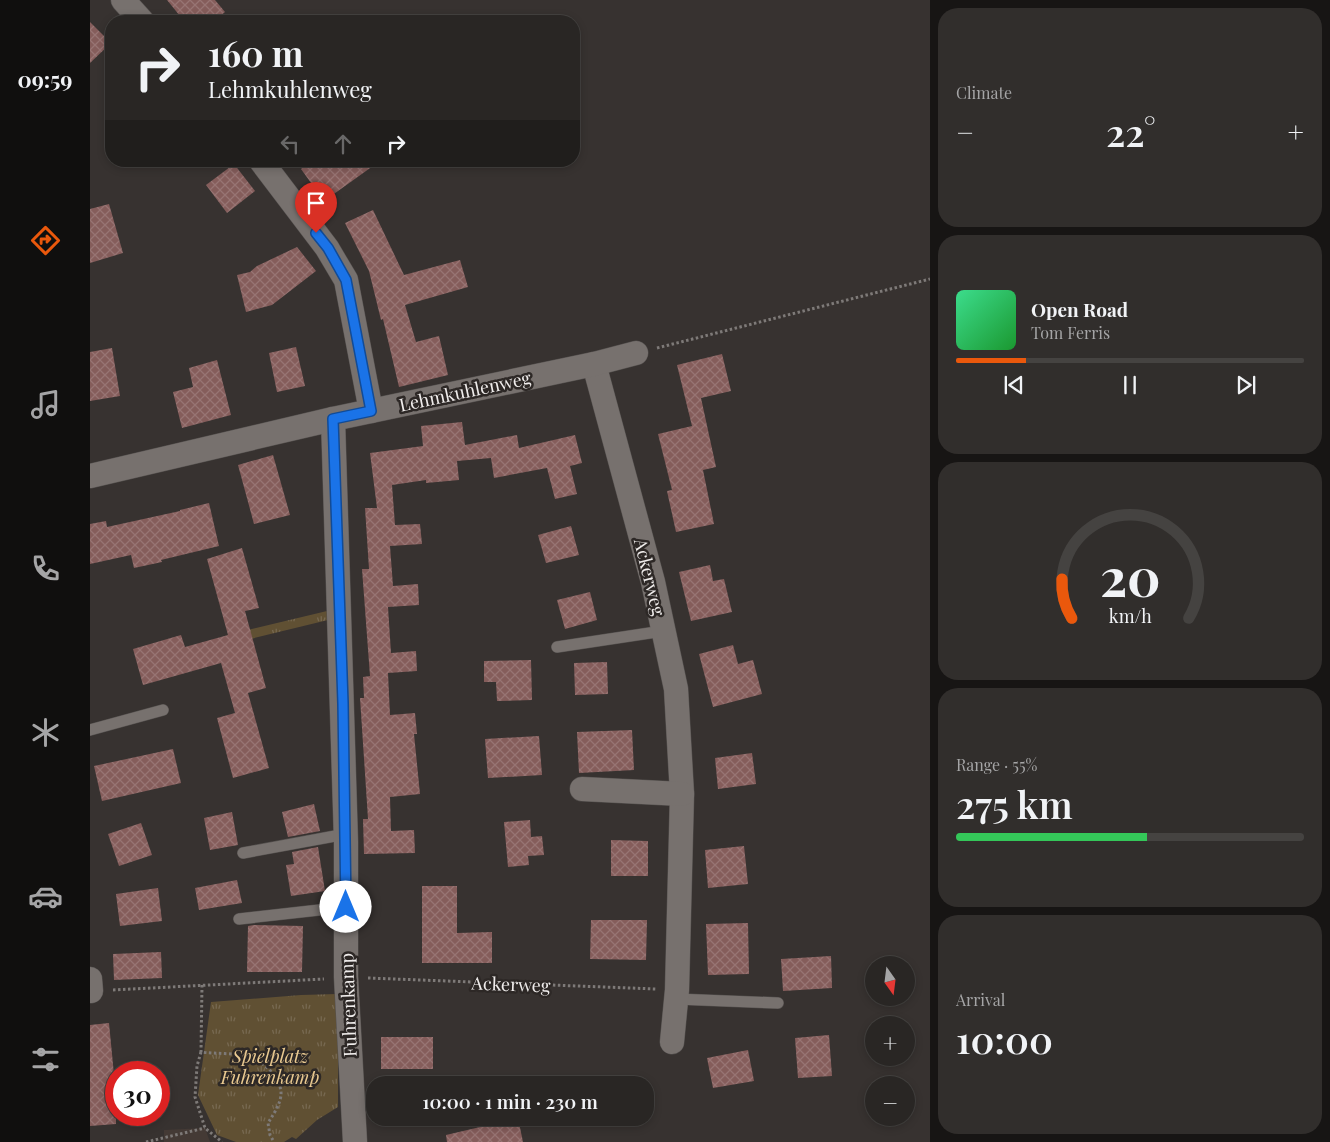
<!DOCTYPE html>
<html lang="en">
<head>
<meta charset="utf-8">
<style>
	:root { --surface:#292624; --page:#312e2c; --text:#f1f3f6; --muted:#a5a5a6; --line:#454341; --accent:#ea580c }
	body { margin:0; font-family:"Playfair Display",serif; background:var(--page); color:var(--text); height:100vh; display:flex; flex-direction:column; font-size:19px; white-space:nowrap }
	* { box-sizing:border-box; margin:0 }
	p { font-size:16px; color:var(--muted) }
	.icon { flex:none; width:28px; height:28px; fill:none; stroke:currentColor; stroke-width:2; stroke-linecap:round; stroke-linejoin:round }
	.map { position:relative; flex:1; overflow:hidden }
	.drawer { display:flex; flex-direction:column; gap:8px; padding:8px; background:#171514; width:400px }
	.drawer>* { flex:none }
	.banner { position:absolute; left:15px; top:15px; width:475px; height:152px; border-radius:20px; box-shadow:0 2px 8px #0003,0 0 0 1px var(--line); background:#292624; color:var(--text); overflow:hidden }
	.needle { width:32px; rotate:166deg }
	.buttons { position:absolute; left:775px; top:956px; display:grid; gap:10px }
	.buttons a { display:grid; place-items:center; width:50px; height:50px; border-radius:50%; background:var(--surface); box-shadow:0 2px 8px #0003,0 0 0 1px var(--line); font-size:25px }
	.speed { position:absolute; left:15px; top:1061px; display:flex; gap:10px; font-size:25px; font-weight:700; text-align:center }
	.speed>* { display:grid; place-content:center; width:65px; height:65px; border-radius:50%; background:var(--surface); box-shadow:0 2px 8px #0003,0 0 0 1px var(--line); line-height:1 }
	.speed .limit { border:8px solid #d22; background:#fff; color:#111 }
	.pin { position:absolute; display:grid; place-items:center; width:42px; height:42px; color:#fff; margin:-51px -21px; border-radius:50% 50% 50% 0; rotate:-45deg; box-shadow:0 0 5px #0007 }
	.pin .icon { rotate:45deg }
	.me { position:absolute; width:55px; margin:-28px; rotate:0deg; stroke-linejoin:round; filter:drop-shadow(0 0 4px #0008) }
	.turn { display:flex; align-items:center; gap:18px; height:105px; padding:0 20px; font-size:22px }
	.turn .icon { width:65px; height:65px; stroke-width:2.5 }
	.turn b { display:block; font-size:35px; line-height:42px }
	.lanes { display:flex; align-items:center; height:48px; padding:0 20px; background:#0003; justify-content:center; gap:25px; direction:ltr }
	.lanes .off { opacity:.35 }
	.big { font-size:38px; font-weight:600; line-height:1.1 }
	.drawer .card { flex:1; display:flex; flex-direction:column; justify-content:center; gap:8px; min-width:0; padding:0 18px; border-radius:20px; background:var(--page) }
	.drawer .dial { align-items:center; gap:0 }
	.dial svg { height:130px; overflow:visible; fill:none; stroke:var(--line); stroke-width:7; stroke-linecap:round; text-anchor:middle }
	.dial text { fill:var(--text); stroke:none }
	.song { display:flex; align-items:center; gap:15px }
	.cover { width:60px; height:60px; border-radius:8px; background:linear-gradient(135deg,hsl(150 70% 55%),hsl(130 70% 35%)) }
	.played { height:5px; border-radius:2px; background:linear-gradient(90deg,var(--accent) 20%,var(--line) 20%) }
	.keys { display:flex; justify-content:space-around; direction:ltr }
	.heat { display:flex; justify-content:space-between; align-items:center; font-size:28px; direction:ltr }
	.charge { height:8px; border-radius:4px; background:linear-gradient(90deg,#34c759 55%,var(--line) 0) }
	.trip { position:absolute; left:276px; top:1076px; width:288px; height:50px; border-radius:20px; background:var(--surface); box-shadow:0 2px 8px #0003,0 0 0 1px var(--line); font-weight:600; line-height:50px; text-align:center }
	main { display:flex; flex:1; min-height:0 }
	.menu { display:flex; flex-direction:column; width:90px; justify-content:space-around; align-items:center; background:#100f0e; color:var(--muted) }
	.menu .icon { width:35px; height:35px }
	.menu .active { color:var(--accent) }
	.menu b { font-size:22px; color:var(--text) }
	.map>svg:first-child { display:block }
	.built { fill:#443a35 }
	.grass { fill:url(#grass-tufts) }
	.building { fill:url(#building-cross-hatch) }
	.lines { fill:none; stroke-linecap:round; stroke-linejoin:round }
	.service-casing { stroke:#55514f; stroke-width:12 }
	.minor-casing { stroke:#55514f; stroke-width:25 }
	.path { stroke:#7e7a78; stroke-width:3; stroke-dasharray:2.5 2.5; stroke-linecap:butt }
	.service { stroke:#77716e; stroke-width:11 }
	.minor { stroke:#77716e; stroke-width:24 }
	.route-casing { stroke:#114b97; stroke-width:12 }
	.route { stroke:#1a73e8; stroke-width:9 }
	.labels { text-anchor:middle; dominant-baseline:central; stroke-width:5; stroke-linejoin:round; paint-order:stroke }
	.street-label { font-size:18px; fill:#efeceb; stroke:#2d2826 }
	.park-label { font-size:18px; font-style:italic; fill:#eaca91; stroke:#2d2826 }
</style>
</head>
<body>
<main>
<nav class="menu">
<b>09:59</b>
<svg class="icon active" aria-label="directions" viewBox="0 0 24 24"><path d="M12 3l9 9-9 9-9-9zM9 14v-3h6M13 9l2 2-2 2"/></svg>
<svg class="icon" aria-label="music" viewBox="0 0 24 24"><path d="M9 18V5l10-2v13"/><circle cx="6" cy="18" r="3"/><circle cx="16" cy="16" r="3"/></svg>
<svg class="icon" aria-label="phone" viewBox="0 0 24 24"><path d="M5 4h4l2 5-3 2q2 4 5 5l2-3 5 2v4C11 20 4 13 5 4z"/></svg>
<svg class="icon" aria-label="climate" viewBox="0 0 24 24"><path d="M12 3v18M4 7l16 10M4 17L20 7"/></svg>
<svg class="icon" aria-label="car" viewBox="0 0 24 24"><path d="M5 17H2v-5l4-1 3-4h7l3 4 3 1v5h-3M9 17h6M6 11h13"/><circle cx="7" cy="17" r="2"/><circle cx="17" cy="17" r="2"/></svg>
<svg class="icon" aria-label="filters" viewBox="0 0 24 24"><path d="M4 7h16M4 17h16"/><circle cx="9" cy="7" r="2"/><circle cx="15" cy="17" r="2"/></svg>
</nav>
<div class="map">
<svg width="840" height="1142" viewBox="0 0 840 1142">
	<defs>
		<pattern id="grass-tufts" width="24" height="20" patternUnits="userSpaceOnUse" patternTransform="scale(1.25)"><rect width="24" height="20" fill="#605033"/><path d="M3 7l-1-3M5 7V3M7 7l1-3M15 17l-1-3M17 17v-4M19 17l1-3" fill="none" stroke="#776951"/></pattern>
		<pattern id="building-cross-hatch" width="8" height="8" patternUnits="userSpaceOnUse" patternTransform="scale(1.25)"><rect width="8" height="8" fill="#855d5b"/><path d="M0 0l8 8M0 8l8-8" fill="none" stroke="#977473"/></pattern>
	</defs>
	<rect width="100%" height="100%" fill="#373230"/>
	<polygon class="built" points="115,1128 120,1142 74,1142 74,1130"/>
	<g class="grass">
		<polygon points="237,611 238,620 140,644 137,635"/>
		<polygon points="248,994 248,1107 227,1120 206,1139 202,1137 194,1142 146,1142 127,1135 108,1095 121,1002 211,995"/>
	</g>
	<g class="building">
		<polygon points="77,0 125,0 135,12 124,21 94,21"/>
		<polygon points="0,22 21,43 0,63"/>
		<polygon points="223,161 290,161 234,201 211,169"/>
		<polygon points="144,164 165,191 137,213 116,185"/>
		<polygon points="19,204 33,253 0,263 0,209"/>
		<polygon points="283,210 314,275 370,260 378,287 315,305 326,342 349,336 358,375 309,387 293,319 291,320 279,271 255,223"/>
		<polygon points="207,247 226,271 182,305 156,312 147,275 160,272 167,266"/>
		<polygon points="206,347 215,386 187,392 179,353"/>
		<polygon points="22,348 30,396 0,401 0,352"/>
		<polygon points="632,354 641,391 611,398 626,467 613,470 624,524 586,532 577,491 582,490 568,434 602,426 587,365"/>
		<polygon points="127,360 141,415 92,428 83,392 103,387 99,368"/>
		<polygon points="372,422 375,445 427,435 429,448 485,435 492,463 480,466 487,494 465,499 457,468 404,478 401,458 367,461 369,480 336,483 336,480 302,485 305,525 330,524 332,544 300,546 303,586 328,584 329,605 298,607 301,653 326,651 327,671 298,673 300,715 325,713 327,734 324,734 330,794 300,797 301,831 324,830 325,853 274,854 273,819 278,819 270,698 274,698 273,677 280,676 272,569 279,569 275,508 287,508 280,453 333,446 331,426"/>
		<polygon points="183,455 200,515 164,524 148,465"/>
		<polygon points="119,503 129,546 71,560 72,562 44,568 41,555 0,564 0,524 16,521 17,527 90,511 90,510"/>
		<polygon points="481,526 489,555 456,563 448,535"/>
		<polygon points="152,548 169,608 155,611 176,688 158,693 179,768 143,778 127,718 145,713 131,663 53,685 43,649 91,635 95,647 138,635 117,559"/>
		<polygon points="620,565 623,581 634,579 642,612 601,621 589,572"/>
		<polygon points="500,592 507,620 475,629 467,600"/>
		<polygon points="643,645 648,664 663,660 672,694 623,707 609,654"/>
		<polygon points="441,660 442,700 407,701 406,682 394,682 394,661"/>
		<polygon points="517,662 518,694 485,695 484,663"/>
		<polygon points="542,730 544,770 489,773 487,732"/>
		<polygon points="449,736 452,775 398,778 395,739"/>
		<polygon points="83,749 91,783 12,801 4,766"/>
		<polygon points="662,753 666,784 628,789 625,758"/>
		<polygon points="224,804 230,831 198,837 192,812"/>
		<polygon points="142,812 148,845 120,850 114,818"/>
		<polygon points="440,820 441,837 452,836 454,855 438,856 439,865 418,867 414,822"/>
		<polygon points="51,823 62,855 29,866 18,834"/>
		<polygon points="521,840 558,841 558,876 521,876"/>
		<polygon points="654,846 658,884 618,888 615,850"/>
		<polygon points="228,847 235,891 201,896 196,865 204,864 202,852"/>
		<polygon points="147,880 152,903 109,910 105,888"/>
		<polygon points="332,886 367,886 367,933 402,932 402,963 332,963"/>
		<polygon points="68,888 72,921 30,926 26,894"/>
		<polygon points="501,920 557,920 556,960 500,959"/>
		<polygon points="658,923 659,974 618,975 616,924"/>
		<polygon points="164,925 213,926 212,972 157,972 158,926"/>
		<polygon points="71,952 72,978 24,980 23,954"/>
		<polygon points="741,956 742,988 693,991 691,959"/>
		<polygon points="19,1023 25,1085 26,1085 26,1124 0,1126 0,1025"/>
		<polygon points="739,1035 742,1076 708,1078 705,1038"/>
		<rect x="291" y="1037" width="52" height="32"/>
		<polygon points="658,1050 664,1081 623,1088 617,1058"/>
		<polygon points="428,1118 433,1142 357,1142 356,1135"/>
	</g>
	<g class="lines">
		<defs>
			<g id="service">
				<polyline points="467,647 573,631"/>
				<polyline points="0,730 73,710"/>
				<polyline points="153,853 256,834"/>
				<polyline points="149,919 256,907"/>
				<polyline points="586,999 688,1003"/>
			</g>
			<g id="minor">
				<polyline points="33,0 52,21"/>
				<polyline points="171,161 237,248 256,280 281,411"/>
				<polyline points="504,364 563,582 586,689 592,794 587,990 582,1042"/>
				<polyline points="243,419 256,842 256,977 265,1142"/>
				<polyline points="0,476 243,419 504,364 546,353"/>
				<polyline points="492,789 592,794"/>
				<polyline points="0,979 1,991"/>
			</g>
		</defs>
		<use href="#service" class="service-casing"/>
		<use href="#minor" class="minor-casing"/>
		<g class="path">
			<polyline points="567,348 840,279"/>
			<polyline points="278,978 566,989"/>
			<path d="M112,985L111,1052C124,1054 151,1053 161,1057C175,1063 192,1079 191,1095C190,1105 183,1115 178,1123L180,1135L184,1142"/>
			<polyline points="23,990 234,979"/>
			<polyline points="111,1052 107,1066 105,1097 115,1128 132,1142"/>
			<polyline points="56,1142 115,1128"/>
		</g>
		<use href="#service" class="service"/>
		<use href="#minor" class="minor"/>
	</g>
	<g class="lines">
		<defs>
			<polyline id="route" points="226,233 238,248 256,280 281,411 243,419 253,703 256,907"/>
		</defs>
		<use href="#route" class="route-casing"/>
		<use href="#route" class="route"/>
	</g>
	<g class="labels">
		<g class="street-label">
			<text transform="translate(375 391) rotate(-12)">Lehmkuhlenweg</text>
			<text transform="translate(560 577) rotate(76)">Ackerweg</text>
			<text transform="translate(421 984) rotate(2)">Ackerweg</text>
			<text transform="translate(258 1005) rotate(-92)">Fuhrenkamp</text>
		</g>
		<g class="park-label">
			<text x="180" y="1056">Spielplatz<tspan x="180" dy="21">Fuhrenkamp</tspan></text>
		</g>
	</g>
</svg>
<div class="buttons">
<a><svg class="needle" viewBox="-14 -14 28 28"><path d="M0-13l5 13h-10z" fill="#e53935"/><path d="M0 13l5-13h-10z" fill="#a5a5a6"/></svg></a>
<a>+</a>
<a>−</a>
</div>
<div class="speed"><div class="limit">30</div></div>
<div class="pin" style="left:226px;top:233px;background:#d93025"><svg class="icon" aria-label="arrive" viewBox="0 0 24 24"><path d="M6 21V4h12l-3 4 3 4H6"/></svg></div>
<svg class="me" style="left:256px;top:907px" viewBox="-20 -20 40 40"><circle r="19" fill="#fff"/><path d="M0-13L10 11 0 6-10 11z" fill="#1a73e8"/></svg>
<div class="trip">10:00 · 1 min · 230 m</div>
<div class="banner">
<div class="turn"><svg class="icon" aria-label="right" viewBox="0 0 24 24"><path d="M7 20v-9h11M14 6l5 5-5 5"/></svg><div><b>160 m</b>Lehmkuhlenweg</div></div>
<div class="lanes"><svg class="icon off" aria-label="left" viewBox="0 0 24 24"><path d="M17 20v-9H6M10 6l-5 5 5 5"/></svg><svg class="icon off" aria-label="ahead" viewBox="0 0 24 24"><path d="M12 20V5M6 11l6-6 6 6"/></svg><svg class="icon" aria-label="right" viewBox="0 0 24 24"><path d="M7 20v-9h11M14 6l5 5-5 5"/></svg></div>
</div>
</div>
<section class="drawer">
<div class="card"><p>Climate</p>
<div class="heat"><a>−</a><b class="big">22°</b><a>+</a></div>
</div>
<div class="card">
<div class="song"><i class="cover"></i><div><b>Open Road</b><p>Tom Ferris</p></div></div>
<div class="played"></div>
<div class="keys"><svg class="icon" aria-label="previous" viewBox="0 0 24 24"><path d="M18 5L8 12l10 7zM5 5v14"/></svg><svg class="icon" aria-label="pause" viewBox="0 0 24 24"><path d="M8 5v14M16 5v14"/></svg><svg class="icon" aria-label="next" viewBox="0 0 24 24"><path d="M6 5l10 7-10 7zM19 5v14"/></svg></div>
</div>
<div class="card dial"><svg viewBox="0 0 100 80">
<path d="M14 69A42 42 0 1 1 86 69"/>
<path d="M14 69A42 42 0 0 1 8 45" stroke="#ea580c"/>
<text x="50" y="56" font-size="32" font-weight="700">20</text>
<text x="50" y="72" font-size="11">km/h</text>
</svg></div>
<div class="card"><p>Range · 55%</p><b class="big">275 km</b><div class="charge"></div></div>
<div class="card"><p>Arrival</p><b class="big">10:00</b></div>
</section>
</main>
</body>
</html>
